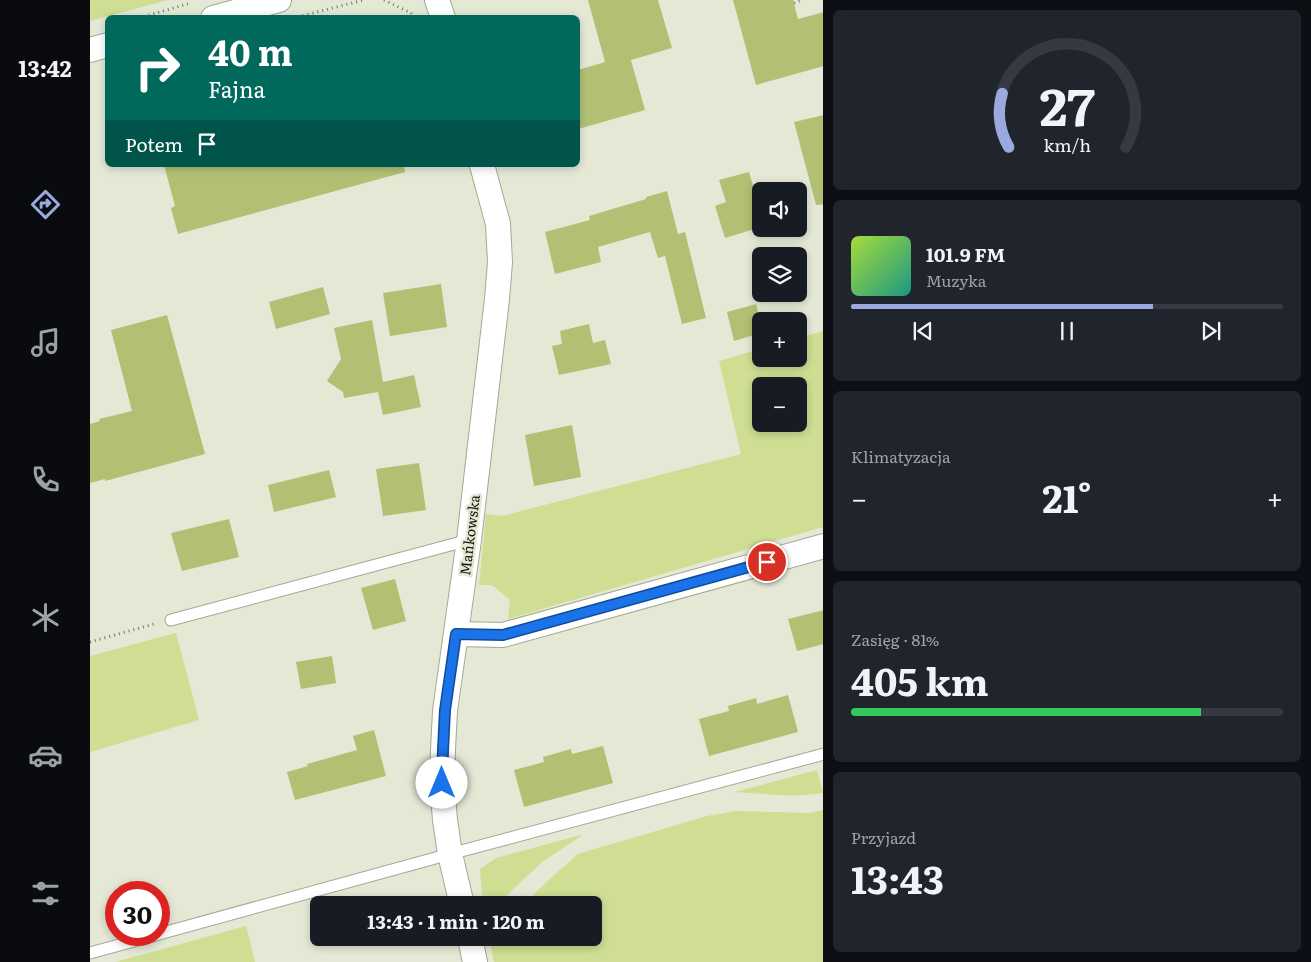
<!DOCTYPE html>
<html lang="pl">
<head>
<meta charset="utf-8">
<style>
	:root { --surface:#171b24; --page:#20242c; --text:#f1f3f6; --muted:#9ea1a6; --line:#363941; --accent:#9baade }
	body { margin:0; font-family:Literata,serif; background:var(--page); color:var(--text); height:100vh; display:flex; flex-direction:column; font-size:19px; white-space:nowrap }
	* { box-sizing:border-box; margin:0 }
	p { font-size:16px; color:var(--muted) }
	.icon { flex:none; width:28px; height:28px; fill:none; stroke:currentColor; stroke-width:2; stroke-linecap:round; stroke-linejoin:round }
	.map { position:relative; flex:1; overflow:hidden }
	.sheet { display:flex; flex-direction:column; gap:10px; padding:10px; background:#0d0f14; width:488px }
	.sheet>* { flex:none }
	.top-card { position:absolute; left:15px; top:15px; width:475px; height:152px; border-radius:8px; box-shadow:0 2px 8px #0003; background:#00695c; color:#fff; overflow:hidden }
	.controls { position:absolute; left:662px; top:182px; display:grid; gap:10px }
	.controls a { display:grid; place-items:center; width:55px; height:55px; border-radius:8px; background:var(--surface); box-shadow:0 2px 8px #0003; font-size:25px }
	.speed { position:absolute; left:15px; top:881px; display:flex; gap:10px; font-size:25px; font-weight:700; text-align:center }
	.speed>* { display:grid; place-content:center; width:65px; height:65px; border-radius:50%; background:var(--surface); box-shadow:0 2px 8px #0003; line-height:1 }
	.speed .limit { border:8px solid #d22; background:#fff; color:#111 }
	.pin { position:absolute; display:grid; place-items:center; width:42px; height:42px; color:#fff; margin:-21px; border:2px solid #fff; border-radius:50%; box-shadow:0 1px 5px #0007 }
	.me { position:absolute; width:55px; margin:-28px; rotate:0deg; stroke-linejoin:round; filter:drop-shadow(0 0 4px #0008) }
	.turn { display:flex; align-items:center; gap:18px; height:105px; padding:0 20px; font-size:22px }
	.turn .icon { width:65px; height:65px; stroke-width:2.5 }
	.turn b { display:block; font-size:35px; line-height:42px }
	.then { display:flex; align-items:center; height:48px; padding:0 20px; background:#0003; gap:10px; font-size:19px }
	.big { font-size:38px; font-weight:700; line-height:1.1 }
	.sheet .widget { flex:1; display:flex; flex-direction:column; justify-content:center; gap:8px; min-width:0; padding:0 18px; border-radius:8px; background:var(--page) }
	.sheet .dial { align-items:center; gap:0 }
	.dial svg { height:130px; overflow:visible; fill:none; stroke:var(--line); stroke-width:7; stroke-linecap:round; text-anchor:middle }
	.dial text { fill:var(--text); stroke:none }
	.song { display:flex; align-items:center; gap:15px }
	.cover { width:60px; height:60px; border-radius:8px; background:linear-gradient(135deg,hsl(80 70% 55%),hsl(170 70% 35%)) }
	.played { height:5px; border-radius:2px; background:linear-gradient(90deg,var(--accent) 70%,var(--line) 70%) }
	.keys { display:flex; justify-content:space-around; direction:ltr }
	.heat { display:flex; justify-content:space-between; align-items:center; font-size:28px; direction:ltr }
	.charge { height:8px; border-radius:4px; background:linear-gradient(90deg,#34c759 81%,var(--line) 0) }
	.trip { position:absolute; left:220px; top:896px; width:292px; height:50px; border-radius:8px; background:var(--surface); box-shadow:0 2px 8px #0003; font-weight:700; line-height:50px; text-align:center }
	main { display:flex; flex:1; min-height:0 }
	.dock { display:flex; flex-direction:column; width:90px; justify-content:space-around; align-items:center; background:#090b0e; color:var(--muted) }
	.dock .icon { width:35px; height:35px }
	.dock .current { color:var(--accent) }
	.dock b { font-size:22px; color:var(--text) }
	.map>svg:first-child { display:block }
	.green { fill:#cfde93; fill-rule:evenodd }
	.building { fill:#b2c074 }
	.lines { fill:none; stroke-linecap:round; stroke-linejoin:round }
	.lane-casing { stroke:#a4a895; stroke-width:13 }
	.street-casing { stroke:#a4a895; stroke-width:26 }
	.path { stroke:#75786b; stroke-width:3; stroke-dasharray:1 4; stroke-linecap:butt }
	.lane { stroke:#fff; stroke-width:11 }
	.street { stroke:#fff; stroke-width:24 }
	.route-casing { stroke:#114b97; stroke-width:12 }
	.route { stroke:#1a73e8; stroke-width:9 }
	.labels { text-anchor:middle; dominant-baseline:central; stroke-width:5; stroke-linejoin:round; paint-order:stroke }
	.street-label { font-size:14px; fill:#14160f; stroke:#e4e8d5 }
</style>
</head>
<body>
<main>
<nav class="dock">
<b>13:42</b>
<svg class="icon current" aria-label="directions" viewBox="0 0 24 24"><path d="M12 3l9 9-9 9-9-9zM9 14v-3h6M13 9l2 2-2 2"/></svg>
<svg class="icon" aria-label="music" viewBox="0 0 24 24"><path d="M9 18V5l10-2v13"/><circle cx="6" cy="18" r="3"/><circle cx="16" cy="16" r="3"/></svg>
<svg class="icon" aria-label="phone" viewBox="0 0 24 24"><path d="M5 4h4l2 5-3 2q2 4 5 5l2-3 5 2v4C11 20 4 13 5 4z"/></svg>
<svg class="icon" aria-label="climate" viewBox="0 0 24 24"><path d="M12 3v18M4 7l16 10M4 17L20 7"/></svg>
<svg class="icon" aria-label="car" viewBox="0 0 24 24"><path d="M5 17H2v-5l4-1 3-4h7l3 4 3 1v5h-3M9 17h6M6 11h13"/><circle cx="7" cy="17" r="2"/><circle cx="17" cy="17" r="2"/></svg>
<svg class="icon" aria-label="filters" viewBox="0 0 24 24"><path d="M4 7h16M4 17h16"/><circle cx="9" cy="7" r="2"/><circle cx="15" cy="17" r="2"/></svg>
</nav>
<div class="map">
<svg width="734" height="962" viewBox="0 0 734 962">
	<rect width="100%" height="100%" fill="#e4e8d5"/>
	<g class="green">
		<polygon points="0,0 78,0 0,21"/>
		<path d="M733,331V527L418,619L420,600L402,585H389L396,514L412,516L651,454L629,361L671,349V359H709V338ZM709,386V424H671V386Z"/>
		<polygon points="86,633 109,720 0,752 0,656"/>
		<path d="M727,770L733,793C705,798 674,794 645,792Z"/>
		<polygon points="733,810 733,962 404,962 399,938 504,938 504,905 433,905 463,876 488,854 617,816 646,811 719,813"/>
		<polygon points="494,834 452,862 415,897 407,905 393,905 390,869 406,858"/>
		<polygon points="156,925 165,962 25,962 156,926"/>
	</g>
	<g class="building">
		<polygon points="498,0 568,0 582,48 541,60 555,110 488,129 488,70 515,62"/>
		<polygon points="643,0 703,0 708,19 734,12 734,66 666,85"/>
		<polygon points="734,115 734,204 726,205 704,122"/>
		<polygon points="74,165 314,165 315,172 88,234 81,208 85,206"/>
		<polygon points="659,172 671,213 671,227 635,238 625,206 636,202 629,180"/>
		<polygon points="577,191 588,234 595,232 616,318 592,324 575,256 568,258 560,232 508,247 511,262 465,274 455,232 500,220 499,216 556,199 556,197"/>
		<polygon points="351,284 357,327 300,336 293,293"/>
		<polygon points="233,287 240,314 186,329 179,302"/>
		<polygon points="666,304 671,326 671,333 644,341 637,312"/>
		<polygon points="77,315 115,454 15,481 15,479 0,483 0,424 10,421 9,419 42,411 21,330"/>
		<polygon points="282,320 293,382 324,375 331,407 293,415 288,392 254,398 253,392 237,381 251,359 244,328"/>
		<polygon points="499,324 503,343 515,340 521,364 469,375 462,346 472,344 470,331"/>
		<polygon points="482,425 491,477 444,486 435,435"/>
		<polygon points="329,463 336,510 293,516 286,469"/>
		<polygon points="239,470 246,497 184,512 178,485"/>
		<polygon points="139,519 149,557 92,571 81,533"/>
		<polygon points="305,579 316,621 283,630 271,588"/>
		<polygon points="734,610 734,644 707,651 698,619"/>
		<polygon points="242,656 246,683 211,689 206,662"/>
		<polygon points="698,695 708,732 619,756 609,719 639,711 638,706 666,698 667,704"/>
		<polygon points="284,730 296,776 205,800 197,772 218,766 217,764 267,750 263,736"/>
		<polygon points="513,746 523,783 434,807 424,770 454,762 453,757 481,749 482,754"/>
	</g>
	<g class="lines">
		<defs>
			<g id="lane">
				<polyline points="81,620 379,540"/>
				<polyline points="69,934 360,854 734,754"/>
				<polyline points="0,953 66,935"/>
			</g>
			<g id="street">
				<polyline points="347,0 353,18"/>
				<polyline points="123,18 189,0"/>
				<polyline points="0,50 18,45"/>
				<polyline points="366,634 413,635 734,546"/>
				<polyline points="372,905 360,854 355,820 352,783 353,750 355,711 379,540 407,299 410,262 408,224 392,165"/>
				<polyline points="380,938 385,962"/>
			</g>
		</defs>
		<use href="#lane" class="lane-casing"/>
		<use href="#street" class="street-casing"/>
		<g class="path">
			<polyline points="294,0 321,13 322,15"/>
			<polyline points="704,3 711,0"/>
			<polyline points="208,17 274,0"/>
			<polyline points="49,18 101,3"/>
			<polyline points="0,642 64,624"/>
		</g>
		<use href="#lane" class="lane"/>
		<use href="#street" class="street"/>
	</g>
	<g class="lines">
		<defs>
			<polyline id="route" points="352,783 353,750 355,710 366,634 413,635 677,562"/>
		</defs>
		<use href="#route" class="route-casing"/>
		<use href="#route" class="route"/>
	</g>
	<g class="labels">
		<g class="street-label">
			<text transform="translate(379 535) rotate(-83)">Mańkowska</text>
		</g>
	</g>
</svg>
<div class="controls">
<a><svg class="icon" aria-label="sound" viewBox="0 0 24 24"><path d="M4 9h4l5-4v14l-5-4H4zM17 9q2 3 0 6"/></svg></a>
<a><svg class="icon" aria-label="layers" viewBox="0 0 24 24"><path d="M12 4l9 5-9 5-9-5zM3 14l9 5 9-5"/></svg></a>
<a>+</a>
<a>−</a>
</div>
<div class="speed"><div class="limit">30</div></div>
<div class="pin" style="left:677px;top:562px;background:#d93025"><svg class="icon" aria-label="arrive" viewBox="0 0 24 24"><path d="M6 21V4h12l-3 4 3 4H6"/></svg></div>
<svg class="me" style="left:352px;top:783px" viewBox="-20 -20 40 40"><circle r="19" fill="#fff"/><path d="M0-13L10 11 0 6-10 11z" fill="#1a73e8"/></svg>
<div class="trip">13:43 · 1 min · 120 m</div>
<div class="top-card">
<div class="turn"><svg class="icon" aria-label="right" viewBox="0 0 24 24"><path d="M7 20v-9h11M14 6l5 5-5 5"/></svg><div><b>40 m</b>Fajna</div></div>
<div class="then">Potem<svg class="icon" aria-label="arrive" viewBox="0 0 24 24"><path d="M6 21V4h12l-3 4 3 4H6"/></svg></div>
</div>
</div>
<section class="sheet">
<div class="widget dial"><svg viewBox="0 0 100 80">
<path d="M14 69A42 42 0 1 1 86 69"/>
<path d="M14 69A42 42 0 0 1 10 36" stroke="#9baade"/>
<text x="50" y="56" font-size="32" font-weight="700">27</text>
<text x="50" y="72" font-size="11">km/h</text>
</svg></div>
<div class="widget">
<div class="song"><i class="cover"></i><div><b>101.9 FM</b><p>Muzyka</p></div></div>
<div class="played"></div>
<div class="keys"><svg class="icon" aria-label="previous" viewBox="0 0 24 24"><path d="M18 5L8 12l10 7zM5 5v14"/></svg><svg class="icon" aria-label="pause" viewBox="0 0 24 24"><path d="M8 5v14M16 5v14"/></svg><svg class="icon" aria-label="next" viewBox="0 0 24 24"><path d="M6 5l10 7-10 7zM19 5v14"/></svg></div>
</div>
<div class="widget"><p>Klimatyzacja</p>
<div class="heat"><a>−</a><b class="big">21°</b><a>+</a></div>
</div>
<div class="widget"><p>Zasięg · 81%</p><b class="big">405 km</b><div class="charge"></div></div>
<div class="widget"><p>Przyjazd</p><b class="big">13:43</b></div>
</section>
</main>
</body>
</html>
